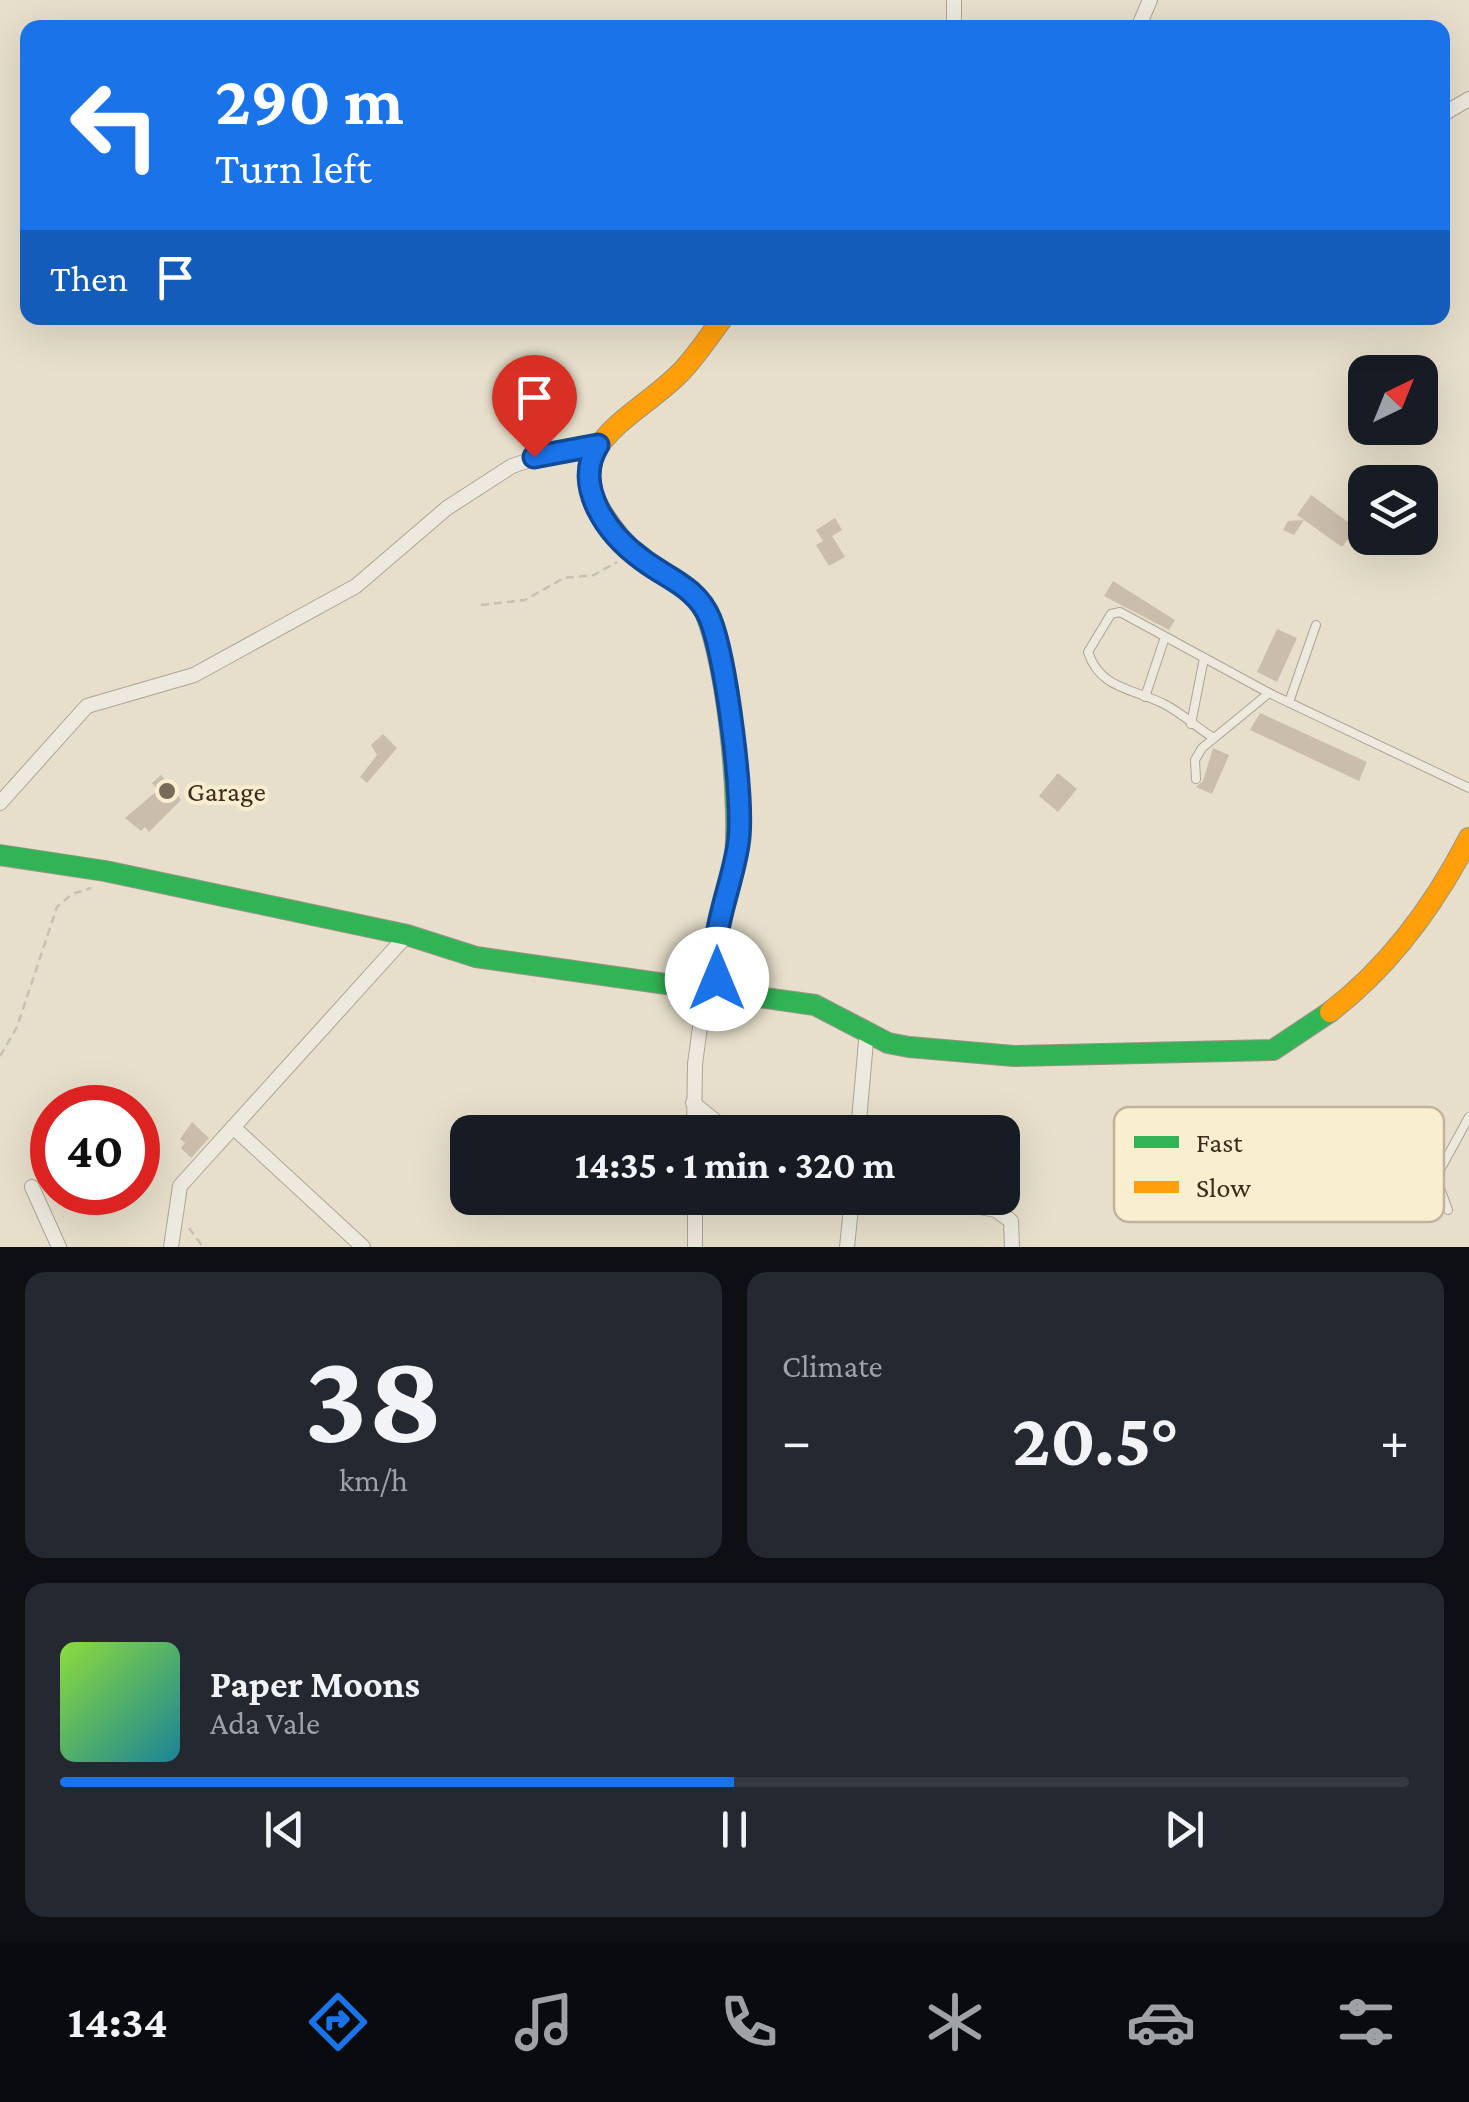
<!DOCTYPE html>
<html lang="en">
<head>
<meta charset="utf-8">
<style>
	:root { --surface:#171b24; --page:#242831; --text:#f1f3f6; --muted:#9ea1a6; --line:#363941; --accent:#1a73e8 }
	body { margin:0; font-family:"Crimson Pro",serif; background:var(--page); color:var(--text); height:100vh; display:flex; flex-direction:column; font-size:38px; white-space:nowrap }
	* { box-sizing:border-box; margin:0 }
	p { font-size:32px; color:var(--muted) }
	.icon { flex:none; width:55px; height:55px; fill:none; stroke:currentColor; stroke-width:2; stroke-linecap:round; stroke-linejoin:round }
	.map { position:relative; height:1247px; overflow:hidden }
	.panel { display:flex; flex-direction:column; gap:25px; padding:25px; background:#0d0f14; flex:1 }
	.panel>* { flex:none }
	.guide { position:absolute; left:20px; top:20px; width:1430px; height:305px; border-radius:20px; box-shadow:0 10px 40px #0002; background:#1a73e8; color:#fff; overflow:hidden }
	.needle { width:65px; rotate:43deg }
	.controls { position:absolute; left:1348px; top:355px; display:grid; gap:20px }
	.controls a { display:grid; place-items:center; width:90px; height:90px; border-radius:20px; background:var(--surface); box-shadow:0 10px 40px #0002; font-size:50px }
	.speed { position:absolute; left:30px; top:1085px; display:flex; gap:20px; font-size:50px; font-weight:700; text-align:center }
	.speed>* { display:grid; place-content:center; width:130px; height:130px; border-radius:50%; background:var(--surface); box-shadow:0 10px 40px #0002; line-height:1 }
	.speed .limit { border:15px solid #d22; background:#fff; color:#111 }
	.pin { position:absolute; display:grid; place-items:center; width:85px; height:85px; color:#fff; margin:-102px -42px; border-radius:50% 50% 50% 0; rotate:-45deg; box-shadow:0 0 10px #0007 }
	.pin .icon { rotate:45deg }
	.me { position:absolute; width:110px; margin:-55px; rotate:0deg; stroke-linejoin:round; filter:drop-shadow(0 0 8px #0008) }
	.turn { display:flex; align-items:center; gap:35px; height:210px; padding:0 30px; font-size:45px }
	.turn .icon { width:130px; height:130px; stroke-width:2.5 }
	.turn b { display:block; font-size:70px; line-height:85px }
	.then { display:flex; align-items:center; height:95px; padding:0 30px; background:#0003; gap:20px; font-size:38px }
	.big { font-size:75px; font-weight:700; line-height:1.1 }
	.panel .widget { flex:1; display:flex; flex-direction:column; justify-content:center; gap:15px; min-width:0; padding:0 35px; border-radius:20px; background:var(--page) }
	.panel .dial { align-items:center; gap:0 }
	.dial b { font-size:130px; line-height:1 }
	.song { display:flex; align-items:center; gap:30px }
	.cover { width:120px; height:120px; border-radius:15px; background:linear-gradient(135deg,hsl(90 70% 55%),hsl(190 70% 35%)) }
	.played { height:10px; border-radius:5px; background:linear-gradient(90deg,var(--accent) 50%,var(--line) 50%) }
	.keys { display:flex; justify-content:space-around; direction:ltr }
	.heat { display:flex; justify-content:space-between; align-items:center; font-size:55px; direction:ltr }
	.panel .tiles { flex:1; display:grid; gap:25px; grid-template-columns:1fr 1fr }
	.widget:last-child { grid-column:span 2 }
	.trip { position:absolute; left:450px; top:1115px; width:570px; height:100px; border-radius:20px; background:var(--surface); box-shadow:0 10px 40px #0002; font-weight:700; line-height:100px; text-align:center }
	.tabs { display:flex; height:160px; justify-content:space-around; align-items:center; background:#090b0e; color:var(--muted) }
	.tabs .icon { width:70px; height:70px }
	.tabs .active { color:var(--accent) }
	.tabs b { font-size:45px; color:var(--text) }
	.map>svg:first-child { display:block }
	.building { fill:#cbbdac }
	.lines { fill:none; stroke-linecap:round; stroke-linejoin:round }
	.lane-casing { stroke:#aca495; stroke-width:10 }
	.street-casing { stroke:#aca495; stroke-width:16 }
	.fast-casing { stroke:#9b9385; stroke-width:22 }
	.slow-casing { stroke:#9b9385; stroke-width:22 }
	.path { stroke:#c7c0b4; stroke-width:2.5; stroke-dasharray:8 5; stroke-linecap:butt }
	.lane { stroke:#eee9de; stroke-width:8 }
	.street { stroke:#eee9de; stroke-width:14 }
	.fast { stroke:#30b455; stroke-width:20 }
	.slow { stroke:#ff9f0a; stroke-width:20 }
	.route-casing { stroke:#114b97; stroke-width:25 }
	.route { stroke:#1a73e8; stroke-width:18 }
	.poi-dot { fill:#786b59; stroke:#f9eed0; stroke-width:4 }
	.labels { text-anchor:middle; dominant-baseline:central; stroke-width:8; stroke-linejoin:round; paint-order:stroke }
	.poi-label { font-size:28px; fill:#3c2c1b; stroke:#f9eed0; text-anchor:start }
	.key { fill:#f9eed0; stroke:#c0b49a; stroke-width:2.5 }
	.key-label { font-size:28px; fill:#3c2c1b }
</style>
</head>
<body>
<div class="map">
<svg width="1469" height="1247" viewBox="0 0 1469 1247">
	<rect width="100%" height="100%" fill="#e7dfcb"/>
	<g class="building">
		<polygon points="1311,495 1356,528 1342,547 1304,520 1294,535 1283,530 1288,521 1304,520 1297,515"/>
		<polygon points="835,518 842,530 832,536 845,557 829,566 816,545 823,541 816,530"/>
		<polygon points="1113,581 1175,620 1169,630 1104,596"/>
		<polygon points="1277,629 1297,638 1277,682 1257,672"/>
		<polygon points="1260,713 1367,762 1359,781 1250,730"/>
		<polygon points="383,734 397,748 367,783 360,777 377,755 371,745"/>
		<polygon points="1213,748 1229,755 1212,794 1196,787 1203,781"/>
		<polygon points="1058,773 1077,789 1058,812 1039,796"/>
		<polygon points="161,775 181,800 149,832 145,827 141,831 125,818 158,790 152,783"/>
		<polygon points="192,1122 209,1138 191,1158 181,1148 185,1143 180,1139"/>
	</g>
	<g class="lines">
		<defs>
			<g id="lane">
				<polyline points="1145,697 1165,637"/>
				<polyline points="1289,702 1316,625"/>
				<polyline points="1191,724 1204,658"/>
				<path d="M1214,738C1197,728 1183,714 1166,705C1136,689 1100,690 1088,652L1111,614L1120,612L1269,693L1469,788"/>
				<polyline points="1196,779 1195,760 1202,748 1269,693"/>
				<polyline points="1448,1210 1436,1177 1469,1117"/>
			</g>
			<g id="street">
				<polyline points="954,28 954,0"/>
				<polyline points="1138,28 1150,0"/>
				<polyline points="1445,113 1469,99"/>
				<polyline points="0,803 87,706 194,675 356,586 447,508 512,466 566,448 597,445"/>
				<polyline points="693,1103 729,1132"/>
				<polyline points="233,1127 363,1247"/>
				<polyline points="694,1132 695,1064 705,990"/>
				<polyline points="858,1132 867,1030"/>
				<polyline points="32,1187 59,1247"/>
				<polyline points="931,1198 996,1210 1011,1221 1012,1247"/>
				<polyline points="171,1247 180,1186 407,935"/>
				<polyline points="695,1247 695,1198"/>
				<polyline points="847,1247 852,1198"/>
			</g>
			<g id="fast">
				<path d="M647,563C662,573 686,583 697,597C727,641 742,812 734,866C729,909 701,950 724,992"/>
				<polyline points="0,855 105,871 407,935 476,957 815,1005 888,1043 909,1047 1014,1056 1273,1050 1330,1012"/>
			</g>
			<g id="slow">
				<path d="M647,563C630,552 617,534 605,517C555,446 637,417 680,373C696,357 709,336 723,318"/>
				<path d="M1330,1012C1390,966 1435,904 1469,838"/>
			</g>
		</defs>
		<use href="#lane" class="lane-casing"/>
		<use href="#street" class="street-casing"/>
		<use href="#fast" class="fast-casing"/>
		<use href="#slow" class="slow-casing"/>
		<g class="path">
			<polyline points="481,605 525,600 564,578 594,575 617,562"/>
			<polyline points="0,1056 17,1027 57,907 72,894 91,888"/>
			<polyline points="189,1228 203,1247"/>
		</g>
		<use href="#lane" class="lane"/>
		<use href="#street" class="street"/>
		<use href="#fast" class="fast"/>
		<use href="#slow" class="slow"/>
	</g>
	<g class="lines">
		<defs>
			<path id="route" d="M534,457L598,445C572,486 608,535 643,560C668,579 697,587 710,619C726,658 745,804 738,845C731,891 709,931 717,979"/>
		</defs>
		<use href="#route" class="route-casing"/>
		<use href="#route" class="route"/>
	</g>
	<circle class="poi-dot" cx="167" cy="791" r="10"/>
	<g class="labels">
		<g class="poi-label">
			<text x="187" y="791">Garage</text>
		</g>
	</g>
	<rect x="1114" y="1107" width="330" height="115" rx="15" class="key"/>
	<rect x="1134" y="1136" width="45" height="12" fill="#30b455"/>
	<rect x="1134" y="1181" width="45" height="12" fill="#ff9f0a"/>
	<g class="key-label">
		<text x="1196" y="1152">Fast</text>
		<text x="1196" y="1197">Slow</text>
	</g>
</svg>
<div class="controls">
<a><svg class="needle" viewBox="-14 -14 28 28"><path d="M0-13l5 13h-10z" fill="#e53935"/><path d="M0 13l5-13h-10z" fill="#9ea1a6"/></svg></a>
<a><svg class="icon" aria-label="layers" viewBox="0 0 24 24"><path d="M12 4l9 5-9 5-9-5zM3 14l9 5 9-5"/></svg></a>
</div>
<div class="speed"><div class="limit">40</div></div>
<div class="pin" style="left:534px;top:457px;background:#d93025"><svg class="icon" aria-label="arrive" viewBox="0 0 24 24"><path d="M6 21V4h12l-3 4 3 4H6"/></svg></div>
<svg class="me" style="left:717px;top:979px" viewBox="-20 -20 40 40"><circle r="19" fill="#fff"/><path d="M0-13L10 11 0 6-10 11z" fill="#1a73e8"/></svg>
<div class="trip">14:35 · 1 min · 320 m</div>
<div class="guide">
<div class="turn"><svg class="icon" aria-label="left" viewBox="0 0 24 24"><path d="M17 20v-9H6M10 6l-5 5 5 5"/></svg><div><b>290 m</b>Turn left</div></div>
<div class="then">Then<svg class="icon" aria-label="arrive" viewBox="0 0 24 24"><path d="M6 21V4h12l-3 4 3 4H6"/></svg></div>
</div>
</div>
<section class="panel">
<div class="tiles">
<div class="widget dial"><b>38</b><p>km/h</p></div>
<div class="widget"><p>Climate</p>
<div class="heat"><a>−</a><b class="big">20.5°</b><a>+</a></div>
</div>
<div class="widget">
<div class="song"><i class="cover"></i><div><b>Paper Moons</b><p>Ada Vale</p></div></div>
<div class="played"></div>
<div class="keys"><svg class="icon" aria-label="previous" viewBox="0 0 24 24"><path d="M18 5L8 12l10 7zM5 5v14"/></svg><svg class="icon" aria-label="pause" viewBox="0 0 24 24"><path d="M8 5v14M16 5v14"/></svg><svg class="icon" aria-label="next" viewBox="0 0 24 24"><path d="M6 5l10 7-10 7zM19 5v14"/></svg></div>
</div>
</div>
</section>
<nav class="tabs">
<b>14:34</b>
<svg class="icon active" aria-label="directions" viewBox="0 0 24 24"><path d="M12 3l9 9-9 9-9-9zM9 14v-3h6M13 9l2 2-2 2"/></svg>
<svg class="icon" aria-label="music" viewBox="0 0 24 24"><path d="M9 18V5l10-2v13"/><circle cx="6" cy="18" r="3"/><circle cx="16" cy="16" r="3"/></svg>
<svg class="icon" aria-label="phone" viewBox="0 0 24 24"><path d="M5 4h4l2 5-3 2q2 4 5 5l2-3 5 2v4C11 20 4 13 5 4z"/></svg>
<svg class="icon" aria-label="climate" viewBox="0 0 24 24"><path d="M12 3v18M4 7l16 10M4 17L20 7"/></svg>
<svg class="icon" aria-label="car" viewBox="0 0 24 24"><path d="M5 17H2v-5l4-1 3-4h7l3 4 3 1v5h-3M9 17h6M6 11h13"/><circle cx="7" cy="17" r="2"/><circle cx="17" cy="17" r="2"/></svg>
<svg class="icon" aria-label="filters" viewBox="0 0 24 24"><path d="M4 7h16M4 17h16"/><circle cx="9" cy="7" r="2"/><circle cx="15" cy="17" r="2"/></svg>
</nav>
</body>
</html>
